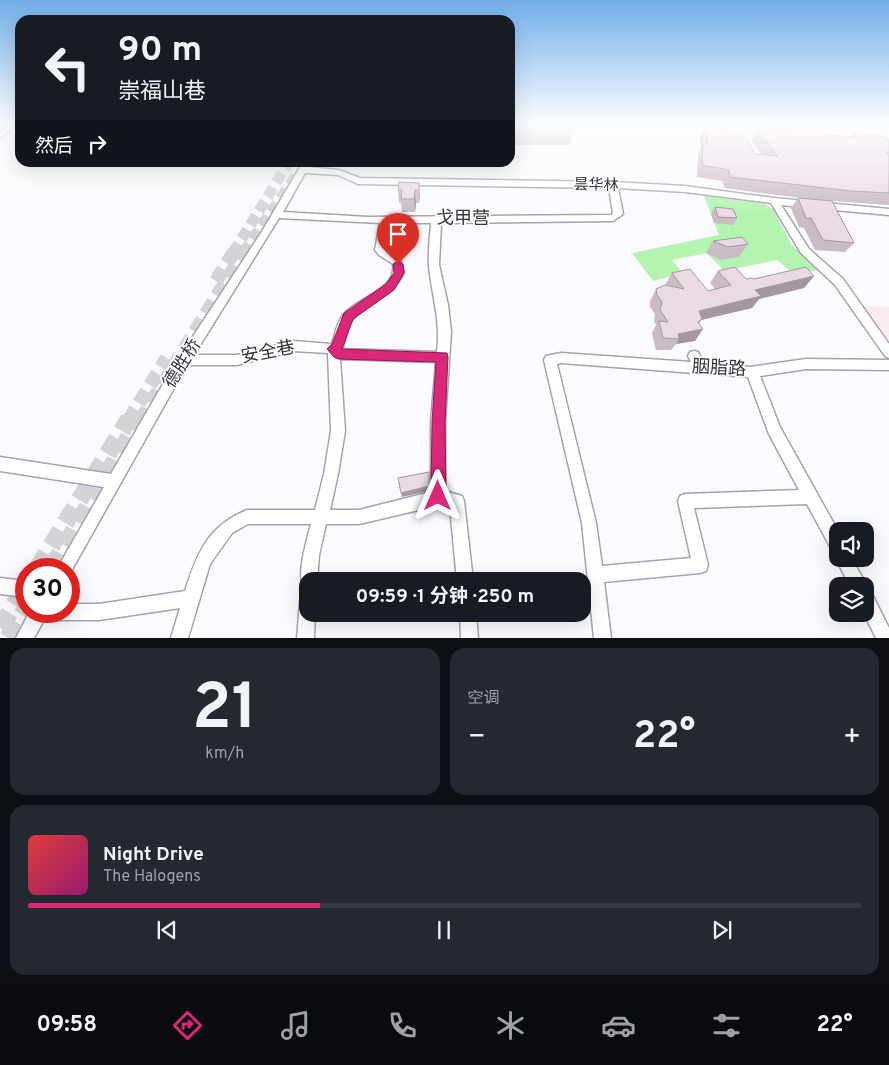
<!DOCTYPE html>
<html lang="zh">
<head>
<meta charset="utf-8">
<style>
	:root { --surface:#171b24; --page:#242831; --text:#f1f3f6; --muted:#9ea1a6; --line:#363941; --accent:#db2777 }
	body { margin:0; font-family:Overpass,"Noto Sans SC",sans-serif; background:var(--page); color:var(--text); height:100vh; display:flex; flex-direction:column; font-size:19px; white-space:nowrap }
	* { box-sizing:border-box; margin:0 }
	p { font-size:16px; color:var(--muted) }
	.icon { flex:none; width:28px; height:28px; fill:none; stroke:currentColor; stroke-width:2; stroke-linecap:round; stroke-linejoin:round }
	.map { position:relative; height:638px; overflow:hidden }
	.drawer { display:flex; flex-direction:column; gap:10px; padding:10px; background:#0d0f14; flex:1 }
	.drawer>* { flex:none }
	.hud { position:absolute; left:15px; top:15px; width:500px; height:152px; border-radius:15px; box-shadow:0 5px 20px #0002; background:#171b24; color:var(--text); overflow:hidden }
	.tools { position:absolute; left:829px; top:522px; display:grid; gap:10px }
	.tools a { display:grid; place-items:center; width:45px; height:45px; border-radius:10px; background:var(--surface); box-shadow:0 5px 20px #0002; font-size:25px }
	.speed { position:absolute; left:15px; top:558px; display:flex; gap:10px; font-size:25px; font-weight:700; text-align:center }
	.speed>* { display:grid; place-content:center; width:65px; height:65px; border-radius:50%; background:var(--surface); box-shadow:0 5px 20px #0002; line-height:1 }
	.speed .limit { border:8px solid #d22; background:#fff; color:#111 }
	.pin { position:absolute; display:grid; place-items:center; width:42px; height:42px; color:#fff; margin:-51px -21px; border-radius:50% 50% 50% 0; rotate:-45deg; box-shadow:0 0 5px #0007 }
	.pin .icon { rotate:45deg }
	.me { position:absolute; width:55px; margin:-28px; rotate:0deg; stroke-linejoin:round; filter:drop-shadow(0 0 4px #0008) }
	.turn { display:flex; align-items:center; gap:18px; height:105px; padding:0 20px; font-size:22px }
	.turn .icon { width:65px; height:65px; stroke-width:2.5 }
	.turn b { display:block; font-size:35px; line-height:42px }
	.then { display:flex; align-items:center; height:48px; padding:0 20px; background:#0003; gap:10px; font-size:19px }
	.big { font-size:38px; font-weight:700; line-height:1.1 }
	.drawer .widget { flex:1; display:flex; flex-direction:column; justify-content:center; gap:8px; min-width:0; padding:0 18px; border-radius:15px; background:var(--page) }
	.drawer .dial { align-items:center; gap:0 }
	.dial b { font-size:65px; line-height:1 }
	.song { display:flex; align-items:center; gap:15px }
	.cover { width:60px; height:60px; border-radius:8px; background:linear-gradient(135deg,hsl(0 70% 55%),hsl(320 70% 35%)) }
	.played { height:5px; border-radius:2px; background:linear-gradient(90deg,var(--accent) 35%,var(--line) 35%) }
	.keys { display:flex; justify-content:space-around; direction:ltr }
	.heat { display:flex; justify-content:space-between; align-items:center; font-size:28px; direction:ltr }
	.drawer .tiles { flex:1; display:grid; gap:10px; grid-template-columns:1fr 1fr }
	.widget:last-child { grid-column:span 2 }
	.trip { position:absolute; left:299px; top:572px; width:292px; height:50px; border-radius:15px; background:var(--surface); box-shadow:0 5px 20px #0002; font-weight:700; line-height:50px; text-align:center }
	.menu { display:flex; height:80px; justify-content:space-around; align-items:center; background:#090b0e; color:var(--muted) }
	.menu .icon { width:35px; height:35px }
	.menu .selected { color:var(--accent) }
	.menu b { font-size:22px; color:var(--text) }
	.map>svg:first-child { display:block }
	.medical { fill:#fcecf0 }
	.green { fill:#b3f5b0 }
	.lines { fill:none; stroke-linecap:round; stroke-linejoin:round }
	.major-tunnel-far2 { stroke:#d4d3d7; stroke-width:11; stroke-dasharray:11 5.5; stroke-linecap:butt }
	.major-tunnel-far1 { stroke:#d4d3d7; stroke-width:14; stroke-dasharray:14 7; stroke-linecap:butt }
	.major-tunnel { stroke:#d4d3d7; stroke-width:18; stroke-dasharray:18 9; stroke-linecap:butt }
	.minor-casing { stroke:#a6a2b3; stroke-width:3 }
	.minor { fill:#fff; fill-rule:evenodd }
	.wall { fill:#cabbc5 }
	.shaded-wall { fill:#a498a0 }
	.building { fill:#ebd9e5; stroke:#a498a0 }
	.route { fill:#db2777; stroke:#8e194d }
	.labels { text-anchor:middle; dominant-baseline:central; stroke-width:4; stroke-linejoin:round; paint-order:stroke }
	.far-street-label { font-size:15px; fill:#37353d; stroke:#fbfafe }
	.street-label { font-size:18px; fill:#37353d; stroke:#fbfafe }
</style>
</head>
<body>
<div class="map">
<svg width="889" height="638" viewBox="0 0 889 638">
	<rect width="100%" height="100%" fill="#fbfafe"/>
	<polygon class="medical" points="862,305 889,307 889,341"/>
	<polygon class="green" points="704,196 765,204 773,209 792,245 819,271 789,270 777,260 724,271 707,253 672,260 683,273 653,281 632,253 719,235"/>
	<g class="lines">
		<g class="major-tunnel-far2">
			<polyline points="233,253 289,162"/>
			<polyline points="243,253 299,171"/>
		</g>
		<g class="major-tunnel-far1">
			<polyline points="216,281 234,252"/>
			<polyline points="128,421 167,358"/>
			<polyline points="140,421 244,252"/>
		</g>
		<g class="major-tunnel">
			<polyline points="37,569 129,419"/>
			<polyline points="51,569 140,419"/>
			<polyline points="0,628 26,586"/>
			<polyline points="8,638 26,609"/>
		</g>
		<defs>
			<g id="minor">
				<polygon points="9,124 18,124 0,138 0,132"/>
				<path d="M303,162H309L308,167L339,170L360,178L613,182L685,186L774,198L889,209V215L781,205L809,249L843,279L889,344V358L885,356L835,285L801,253L771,203L685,192L618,188L623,214L613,221L441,223L439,265L448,305L451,332L445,422V491L462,496L464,501L473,581H457L450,506L438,503L423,509L359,524H326L319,555L317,581H308V588L303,587C297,570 307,541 311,524H248L232,533L210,564L188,638H171L180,608L99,620H44L34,638H16L30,611H69V604H99L185,591C197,553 208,526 247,510H315L324,474L331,431L328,353L293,351L237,365H187L69,575V569H57L104,487L0,471V457L111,474L171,370L261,233ZM305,173L338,175L358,184L609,188L613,213L611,215L368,217L283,212ZM279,218L380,223L375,250L379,255L393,264C397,291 357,297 343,315C337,323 335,334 332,344L293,341L237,355H194ZM390,223H431C430,237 428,252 429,266C432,298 441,318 437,352L342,349C346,340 346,327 353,319C369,301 394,297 404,272L400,259L385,249ZM340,359L436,362L431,422V492L359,510H330L338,474L345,431Z"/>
				<path d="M694,351L698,352L704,363L750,367L806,359L889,360V370L806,369L760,376L780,427L838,531V554L833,552L807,504L694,508L708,565L706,571L700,573L604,582L611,638H594L582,523L544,360L546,356L561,353L691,362L688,356L690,352ZM561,363L748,377L769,434L799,490L685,494L680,496L678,501L691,558L602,566L596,523L557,364Z"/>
				<polygon points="838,556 838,559 852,559 867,586 865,590 871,592 889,628 889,638 876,638 864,614 865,586 850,586 836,559"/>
				<polygon points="0,578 26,581 26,597 0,594"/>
				<polygon points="308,594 308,614 315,614 314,638 297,638 300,602 302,596"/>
				<polygon points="460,614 476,614 478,638 461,638"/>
			</g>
		</defs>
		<use href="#minor" class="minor-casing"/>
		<use href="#minor" class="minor"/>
	</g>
	<g class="wall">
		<polygon points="510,124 574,126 570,145 510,145"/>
		<polygon points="705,126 719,130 755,154 762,155 751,140 757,129 852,137 854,134 889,139 889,205 832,201 854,243 845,252 815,250 804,228 799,227 791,208 798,198 825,201 724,188 723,181 697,177 698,155 701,148 700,137"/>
		<polygon points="281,162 300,162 298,166"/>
		<polygon points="419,183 419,203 416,203 415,212 402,212 401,203 399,203 398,190"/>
		<polygon points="715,207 737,218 733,225 714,223 711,214"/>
		<polygon points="713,241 748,244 739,257 720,260 706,253"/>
		<polygon points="718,271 746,279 814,276 804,288 759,299 752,308 701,320 699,323 695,341 676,344 671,350 656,350 652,333 656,325 654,321 655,314 650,307 650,301 656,289 665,285 672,273 708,291 715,289 710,283"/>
	</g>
	<g class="shaded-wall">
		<polygon points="419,183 420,196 419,203"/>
		<polygon points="415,190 416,203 415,212 414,199"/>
		<polygon points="814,276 804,288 759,299 752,308 701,320 694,331 703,329 695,341 676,344 679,339 678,334 699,311 755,290"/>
		<polygon points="429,472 429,491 402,497 401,493"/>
	</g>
	<g class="building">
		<polygon points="510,124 573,124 574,126 510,126"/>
		<polygon points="705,126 718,127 719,130 743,132 755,154 778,156 757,129 820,128 826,135 856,137 854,134 881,135 885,139 889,139 889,153 886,152 889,156 889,193 851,191 730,177 729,170 702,165 703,144 708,144"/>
		<polygon points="399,182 419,183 419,190 415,190 414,199 401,199 402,190 398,190"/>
		<polygon points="798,198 832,201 854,243 823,240 811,218 806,218"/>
		<polygon points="715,207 733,209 737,218 718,217"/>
		<polygon points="742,237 748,244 728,247 713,241"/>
		<polygon points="735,267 746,279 752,278 754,279 806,267 814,276 755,290 761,296 699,311 702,319 698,322 703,329 678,334 679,339 663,338 659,321 668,322 660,310 662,302 657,295 656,289 665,285 684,289 672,273 690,269 708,291 731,285 718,271"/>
		<polygon points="429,472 429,486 401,493 398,478"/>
	</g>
	<linearGradient id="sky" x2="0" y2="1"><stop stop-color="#71aee9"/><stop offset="0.58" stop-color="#fdfdff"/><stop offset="1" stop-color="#fdfdff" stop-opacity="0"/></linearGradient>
	<rect width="889" height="214" fill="url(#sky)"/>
	<polygon class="route" points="398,261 403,264 404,273 394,290 353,319 342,349 447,353 448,357 445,422 446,496 443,501 438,504 433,501 431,496 432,422 436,362 338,359 334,357 327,349 332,344 344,313 386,284 394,273 393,264"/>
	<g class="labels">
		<g class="far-street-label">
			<text transform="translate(596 186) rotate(1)">昙华林</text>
		</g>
		<g class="street-label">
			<text x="463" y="219">戈甲营</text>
			<text transform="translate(268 353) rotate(-11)">安全巷</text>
			<text transform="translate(183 364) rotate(-58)">德胜桥</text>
			<text transform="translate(719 369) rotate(3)">胭脂路</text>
		</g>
	</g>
</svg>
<div class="tools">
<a><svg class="icon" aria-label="sound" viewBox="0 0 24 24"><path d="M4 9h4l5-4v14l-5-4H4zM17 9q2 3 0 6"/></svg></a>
<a><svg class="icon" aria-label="layers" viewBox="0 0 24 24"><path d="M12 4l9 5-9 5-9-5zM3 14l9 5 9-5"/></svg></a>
</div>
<div class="speed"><div class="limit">30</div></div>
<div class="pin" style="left:398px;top:264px;background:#d93025"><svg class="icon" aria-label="arrive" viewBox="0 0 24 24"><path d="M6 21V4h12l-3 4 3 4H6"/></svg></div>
<svg class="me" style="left:438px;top:496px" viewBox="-20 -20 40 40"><path d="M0-17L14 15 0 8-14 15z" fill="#db2777" stroke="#fff" stroke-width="4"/></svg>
<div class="trip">09:59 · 1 分钟 · 250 m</div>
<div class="hud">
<div class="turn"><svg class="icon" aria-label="left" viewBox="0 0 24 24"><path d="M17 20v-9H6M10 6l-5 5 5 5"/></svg><div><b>90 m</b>崇福山巷</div></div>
<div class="then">然后<svg class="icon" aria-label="right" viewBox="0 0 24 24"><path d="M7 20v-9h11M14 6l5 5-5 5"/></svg></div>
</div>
</div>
<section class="drawer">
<div class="tiles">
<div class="widget dial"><b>21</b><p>km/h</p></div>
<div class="widget"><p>空调</p>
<div class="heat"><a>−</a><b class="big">22°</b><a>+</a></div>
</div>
<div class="widget">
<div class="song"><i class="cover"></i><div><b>Night Drive</b><p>The Halogens</p></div></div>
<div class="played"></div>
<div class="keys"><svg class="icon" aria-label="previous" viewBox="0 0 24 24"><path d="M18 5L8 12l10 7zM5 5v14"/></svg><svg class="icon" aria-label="pause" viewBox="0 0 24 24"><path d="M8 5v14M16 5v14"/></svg><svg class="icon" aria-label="next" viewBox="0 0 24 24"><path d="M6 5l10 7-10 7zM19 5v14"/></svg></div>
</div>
</div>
</section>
<nav class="menu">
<b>09:58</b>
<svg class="icon selected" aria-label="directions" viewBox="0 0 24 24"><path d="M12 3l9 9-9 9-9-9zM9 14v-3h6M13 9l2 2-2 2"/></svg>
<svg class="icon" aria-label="music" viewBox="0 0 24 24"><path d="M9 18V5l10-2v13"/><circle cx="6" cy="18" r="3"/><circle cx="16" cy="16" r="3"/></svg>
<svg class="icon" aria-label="phone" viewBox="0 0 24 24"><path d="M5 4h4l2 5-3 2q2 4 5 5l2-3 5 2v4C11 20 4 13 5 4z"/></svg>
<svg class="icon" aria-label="climate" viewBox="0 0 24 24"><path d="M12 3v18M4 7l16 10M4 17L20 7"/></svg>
<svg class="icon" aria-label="car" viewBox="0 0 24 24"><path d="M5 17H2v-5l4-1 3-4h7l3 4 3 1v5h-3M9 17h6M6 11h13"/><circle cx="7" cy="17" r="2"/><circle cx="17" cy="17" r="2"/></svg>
<svg class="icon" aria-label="filters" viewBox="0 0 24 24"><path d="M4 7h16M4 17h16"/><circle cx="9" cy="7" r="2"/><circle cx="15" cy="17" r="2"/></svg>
<b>22°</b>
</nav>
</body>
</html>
